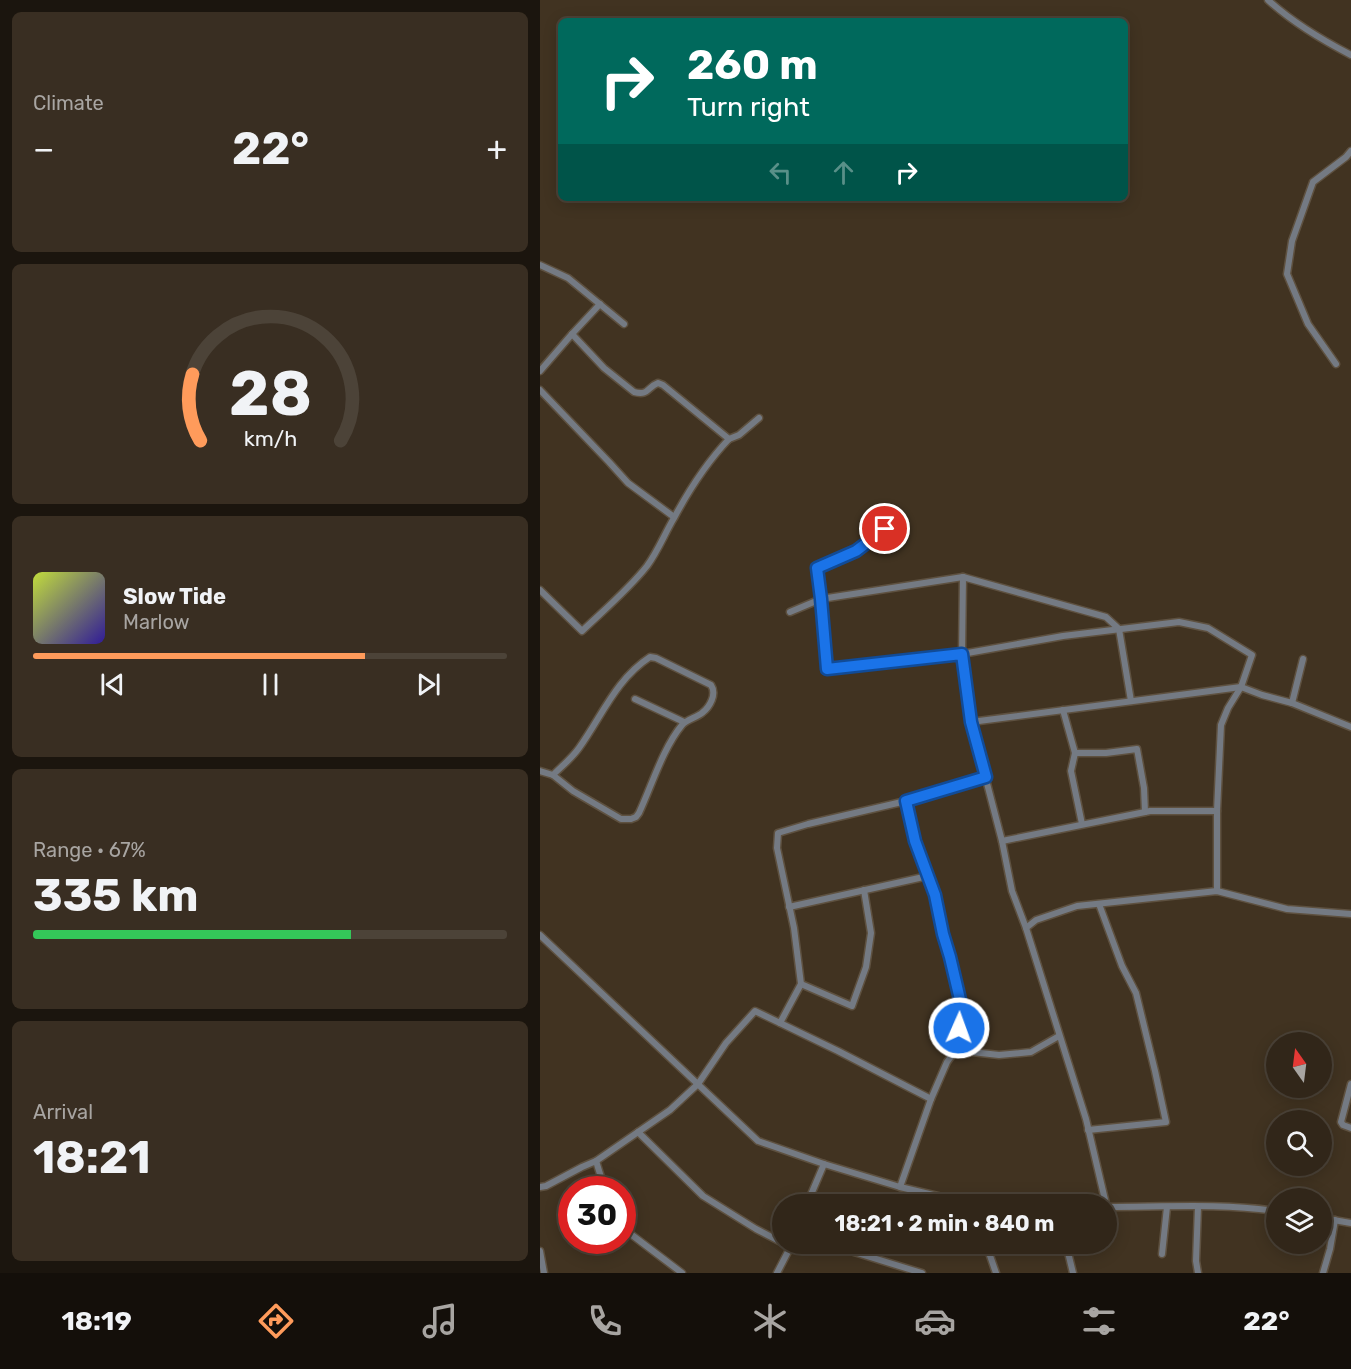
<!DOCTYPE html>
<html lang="en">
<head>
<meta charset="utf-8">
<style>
	:root { --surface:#312619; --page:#392e22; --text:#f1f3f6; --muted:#a8a5a2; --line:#4c4338; --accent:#ff9b5b }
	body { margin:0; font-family:Rubik,sans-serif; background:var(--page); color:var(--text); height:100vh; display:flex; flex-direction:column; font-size:22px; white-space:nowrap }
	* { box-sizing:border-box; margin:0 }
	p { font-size:20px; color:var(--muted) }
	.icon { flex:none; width:33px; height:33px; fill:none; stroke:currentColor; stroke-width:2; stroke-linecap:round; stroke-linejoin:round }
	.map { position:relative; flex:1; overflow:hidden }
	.side { display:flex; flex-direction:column; gap:12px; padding:12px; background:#1b150e; width:540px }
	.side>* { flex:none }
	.banner { position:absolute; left:18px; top:18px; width:570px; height:183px; border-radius:9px; box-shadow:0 3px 15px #0003,0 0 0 2px var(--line); background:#00695c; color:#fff; overflow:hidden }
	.needle { width:39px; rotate:346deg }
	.fabs { position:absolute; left:726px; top:1032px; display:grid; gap:12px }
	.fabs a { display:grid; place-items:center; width:66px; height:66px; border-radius:50%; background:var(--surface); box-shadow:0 3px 15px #0003,0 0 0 2px var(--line); font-size:30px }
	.speed { position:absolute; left:18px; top:1176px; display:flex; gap:12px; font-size:30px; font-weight:700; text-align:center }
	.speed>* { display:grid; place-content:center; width:78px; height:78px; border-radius:50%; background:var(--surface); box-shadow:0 3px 15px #0003,0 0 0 2px var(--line); line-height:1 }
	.speed .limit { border:9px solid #d22; background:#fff; color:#111 }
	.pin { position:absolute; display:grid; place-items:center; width:51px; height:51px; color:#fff; margin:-26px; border:3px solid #fff; border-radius:50%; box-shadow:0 2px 6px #0007 }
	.me { position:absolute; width:66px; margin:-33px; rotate:2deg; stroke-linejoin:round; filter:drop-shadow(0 0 4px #0008) }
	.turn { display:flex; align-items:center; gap:21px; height:126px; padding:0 30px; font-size:27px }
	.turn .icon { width:78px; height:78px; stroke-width:2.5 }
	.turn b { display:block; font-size:42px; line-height:51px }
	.lanes { display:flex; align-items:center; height:57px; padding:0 30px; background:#0003; justify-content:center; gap:30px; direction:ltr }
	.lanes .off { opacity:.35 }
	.big { font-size:45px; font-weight:700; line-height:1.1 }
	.side .widget { flex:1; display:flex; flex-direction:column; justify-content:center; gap:9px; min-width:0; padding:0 21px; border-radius:9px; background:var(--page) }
	.side .dial { align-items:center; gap:0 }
	.dial svg { height:156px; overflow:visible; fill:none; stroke:var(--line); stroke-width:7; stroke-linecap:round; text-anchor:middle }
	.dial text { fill:var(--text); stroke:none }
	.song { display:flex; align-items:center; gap:18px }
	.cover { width:72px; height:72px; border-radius:9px; background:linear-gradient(135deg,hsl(70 70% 55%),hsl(250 70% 35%)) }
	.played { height:6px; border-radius:3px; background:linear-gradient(90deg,var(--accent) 70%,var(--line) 70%) }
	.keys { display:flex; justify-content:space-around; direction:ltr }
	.heat { display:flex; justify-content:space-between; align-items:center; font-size:33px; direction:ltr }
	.charge { height:9px; border-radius:4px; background:linear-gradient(90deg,#34c759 67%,var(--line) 0) }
	.trip { position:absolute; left:232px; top:1194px; width:345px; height:60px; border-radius:30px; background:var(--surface); box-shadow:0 3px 15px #0003,0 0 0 2px var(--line); font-weight:700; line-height:60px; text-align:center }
	.menu { display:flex; height:96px; justify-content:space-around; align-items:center; background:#140f0a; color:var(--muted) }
	.menu .icon { width:42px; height:42px }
	.menu .on { color:var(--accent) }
	.menu b { font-size:27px; color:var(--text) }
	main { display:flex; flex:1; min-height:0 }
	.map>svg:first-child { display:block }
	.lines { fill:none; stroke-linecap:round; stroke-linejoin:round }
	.street-casing { stroke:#5e5140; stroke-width:9 }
	.street { stroke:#747a83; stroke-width:6 }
	.route-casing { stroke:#114b97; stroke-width:15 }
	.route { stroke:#1a73e8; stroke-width:10 }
</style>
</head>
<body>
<main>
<section class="side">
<div class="widget"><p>Climate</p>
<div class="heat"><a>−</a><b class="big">22°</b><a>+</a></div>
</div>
<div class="widget dial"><svg viewBox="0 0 100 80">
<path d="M14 69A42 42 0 1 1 86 69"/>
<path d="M14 69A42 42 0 0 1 10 35" stroke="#ff9b5b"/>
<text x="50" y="56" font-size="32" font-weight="700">28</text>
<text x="50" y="72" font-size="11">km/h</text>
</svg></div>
<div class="widget">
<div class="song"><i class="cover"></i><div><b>Slow Tide</b><p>Marlow</p></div></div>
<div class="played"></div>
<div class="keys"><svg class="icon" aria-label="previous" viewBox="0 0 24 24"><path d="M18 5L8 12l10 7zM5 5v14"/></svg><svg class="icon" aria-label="pause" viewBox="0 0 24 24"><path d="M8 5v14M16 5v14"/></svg><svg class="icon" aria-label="next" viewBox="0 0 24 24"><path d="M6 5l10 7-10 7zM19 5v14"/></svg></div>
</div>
<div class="widget"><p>Range · 67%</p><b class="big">335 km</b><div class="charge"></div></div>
<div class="widget"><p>Arrival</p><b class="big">18:21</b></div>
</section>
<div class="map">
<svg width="811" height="1273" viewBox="0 0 811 1273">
	<rect width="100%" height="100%" fill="#413321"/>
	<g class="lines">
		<defs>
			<g id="street">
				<path d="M728,0C752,22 782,40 811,55"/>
				<polyline points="0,265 28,278 84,324"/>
				<polyline points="796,364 768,324 747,274 752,241 773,182 806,157 811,151"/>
				<polyline points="0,371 32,334 60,304"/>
				<polyline points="0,390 69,462 88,483 134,517"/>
				<polyline points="189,439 199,435 219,418"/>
				<polyline points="345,529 316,551 277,568 281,599 287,669 422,654 523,636 639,622 668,628 712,655 701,687 688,708 681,725 677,811 677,891"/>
				<polyline points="423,577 422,654 431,722"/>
				<path d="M0,590L42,631C64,610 88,590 107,566C118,551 125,533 134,518C149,490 167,462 189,439L123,385L118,383C107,387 109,396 94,392L64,368L32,334"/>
				<polyline points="250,612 281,599 423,577 566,617 579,629 591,701"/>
				<path d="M110,657L116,658L171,685C177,694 170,707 162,713C156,718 147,719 142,725C123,748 112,785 99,813L96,817L91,819H81L33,791L13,775C22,766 32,758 39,748C62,716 76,679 110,657Z"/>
				<polyline points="95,699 144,722"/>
				<polyline points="752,703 763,659"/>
				<polyline points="523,710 535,753"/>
				<polyline points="0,771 13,775"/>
				<polyline points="542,824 531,771 535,753 566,753 597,749 604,788 605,812"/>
				<polyline points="462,841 610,811 677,811"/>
				<polyline points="249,907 388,876"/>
				<polyline points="486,928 472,891 462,841 431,722 701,687 722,695 752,703 811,727"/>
				<polyline points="0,935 218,1141 284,1164 360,1187 431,1204"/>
				<polyline points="261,984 312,1006 326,967 331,933 324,890"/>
				<polyline points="240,1023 298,1051 391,1099"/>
				<polyline points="413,1054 422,1008 410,957 403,934 395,895 375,841 366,801 446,776"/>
				<polyline points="811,1084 801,1122 803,1125 811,1128"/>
				<polyline points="548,1130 626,1122 615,1071 596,993 582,966 559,904"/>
				<polyline points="98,1132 163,1196 216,1229 243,1243"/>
				<polyline points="56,1161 65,1190"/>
				<polyline points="0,1187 6,1186 42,1167 56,1161 130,1110 158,1084 186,1043 215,1011 240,1023 261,984 254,928 237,848 238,833 268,824 366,801"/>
				<polyline points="360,1187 391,1099 407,1062 413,1054 423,1051 459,1055 491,1052 519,1036"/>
				<polyline points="267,1204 284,1164"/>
				<polyline points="566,1204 546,1119 486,928 496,920 537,906 677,891 747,909 811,914"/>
				<path d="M567,1207C622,1207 682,1203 736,1211"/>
				<polyline points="658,1207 656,1261 658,1273"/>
				<polyline points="782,1218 811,1223"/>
				<polyline points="82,1226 88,1232 142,1273"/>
				<polyline points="288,1244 382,1273"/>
				<polyline points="446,1244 456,1273"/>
				<polyline points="526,1244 533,1273"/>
				<polyline points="0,1251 4,1273"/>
				<polyline points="622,1254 627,1207"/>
				<polyline points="237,1273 252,1244"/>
				<polyline points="783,1273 790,1249 795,1220"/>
			</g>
		</defs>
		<use href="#street" class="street-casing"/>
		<use href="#street" class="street"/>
	</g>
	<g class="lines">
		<defs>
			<polyline id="route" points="345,529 316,551 277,568 281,599 287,669 422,654 431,722 446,777 366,801 375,841 395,895 403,934 410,957 422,1008 419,1028"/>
		</defs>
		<use href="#route" class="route-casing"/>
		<use href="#route" class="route"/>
	</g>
</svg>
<div class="fabs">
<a><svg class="needle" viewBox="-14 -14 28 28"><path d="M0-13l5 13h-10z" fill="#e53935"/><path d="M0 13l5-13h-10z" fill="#a8a5a2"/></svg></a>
<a><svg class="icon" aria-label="search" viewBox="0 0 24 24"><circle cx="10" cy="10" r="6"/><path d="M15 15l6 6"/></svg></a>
<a><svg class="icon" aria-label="layers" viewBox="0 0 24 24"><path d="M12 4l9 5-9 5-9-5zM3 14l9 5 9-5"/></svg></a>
</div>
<div class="speed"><div class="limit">30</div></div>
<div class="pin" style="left:345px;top:529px;background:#d93025"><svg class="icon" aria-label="arrive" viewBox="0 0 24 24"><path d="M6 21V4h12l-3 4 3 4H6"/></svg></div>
<svg class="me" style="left:419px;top:1028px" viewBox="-20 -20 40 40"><circle r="17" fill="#1a73e8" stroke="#fff" stroke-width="3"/><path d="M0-11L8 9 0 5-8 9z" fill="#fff"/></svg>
<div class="trip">18:21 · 2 min · 840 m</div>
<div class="banner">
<div class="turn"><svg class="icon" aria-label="right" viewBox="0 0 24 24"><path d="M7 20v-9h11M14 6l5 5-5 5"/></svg><div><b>260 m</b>Turn right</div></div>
<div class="lanes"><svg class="icon off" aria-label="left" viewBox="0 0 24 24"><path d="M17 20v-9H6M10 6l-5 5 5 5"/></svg><svg class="icon off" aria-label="ahead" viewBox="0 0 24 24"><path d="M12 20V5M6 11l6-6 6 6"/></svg><svg class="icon" aria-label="right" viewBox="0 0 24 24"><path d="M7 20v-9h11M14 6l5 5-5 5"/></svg></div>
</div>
</div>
</main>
<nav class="menu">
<b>18:19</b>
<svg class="icon on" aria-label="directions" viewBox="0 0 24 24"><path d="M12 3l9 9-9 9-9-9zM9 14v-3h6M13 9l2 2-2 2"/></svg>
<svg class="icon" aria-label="music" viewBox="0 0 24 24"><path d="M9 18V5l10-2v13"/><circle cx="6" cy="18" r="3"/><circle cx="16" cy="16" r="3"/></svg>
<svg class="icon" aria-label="phone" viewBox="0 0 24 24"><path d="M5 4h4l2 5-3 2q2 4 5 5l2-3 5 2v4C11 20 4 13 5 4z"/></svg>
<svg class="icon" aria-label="climate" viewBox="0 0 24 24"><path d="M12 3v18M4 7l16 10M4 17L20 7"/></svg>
<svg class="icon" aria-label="car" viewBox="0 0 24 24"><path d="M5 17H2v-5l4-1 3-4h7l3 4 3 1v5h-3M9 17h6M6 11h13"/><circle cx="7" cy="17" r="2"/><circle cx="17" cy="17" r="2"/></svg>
<svg class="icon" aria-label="filters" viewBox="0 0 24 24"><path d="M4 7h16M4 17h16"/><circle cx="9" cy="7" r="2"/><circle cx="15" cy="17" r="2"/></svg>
<b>22°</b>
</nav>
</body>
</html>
